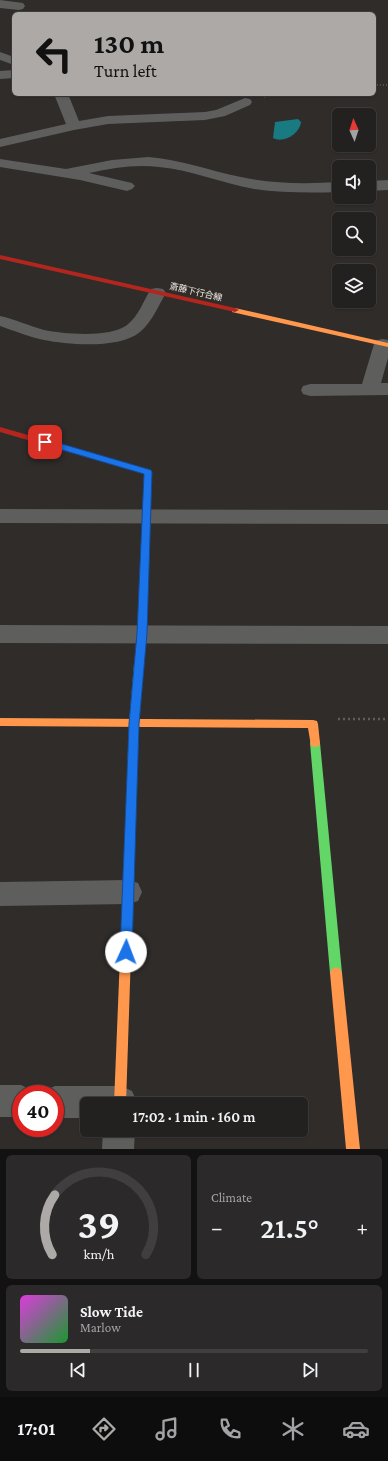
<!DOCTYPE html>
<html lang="en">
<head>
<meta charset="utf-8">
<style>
	:root { --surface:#232120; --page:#2b2929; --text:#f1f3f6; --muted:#a3a3a5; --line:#403e3e; --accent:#ada9a7 }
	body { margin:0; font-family:"Crimson Pro","Noto Sans JP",serif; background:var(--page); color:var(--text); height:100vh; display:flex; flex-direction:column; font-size:15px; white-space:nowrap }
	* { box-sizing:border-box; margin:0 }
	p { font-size:13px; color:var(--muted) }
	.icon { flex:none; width:22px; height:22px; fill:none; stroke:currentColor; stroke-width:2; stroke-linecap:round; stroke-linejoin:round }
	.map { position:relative; height:1149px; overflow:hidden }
	.sheet { display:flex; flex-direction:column; gap:6px; padding:6px; background:#131212; flex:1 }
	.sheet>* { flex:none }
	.banner { position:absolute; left:12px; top:12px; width:364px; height:84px; border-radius:6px; box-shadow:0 1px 3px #0004,0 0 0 1px var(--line); background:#ada9a7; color:#111; overflow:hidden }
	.needle { width:26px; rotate:357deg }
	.fabs { position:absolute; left:332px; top:108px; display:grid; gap:8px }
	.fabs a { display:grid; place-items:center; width:44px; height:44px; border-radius:6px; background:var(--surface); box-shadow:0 1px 3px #0004,0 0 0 1px var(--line); font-size:20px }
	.speed { position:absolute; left:12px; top:1085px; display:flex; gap:8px; font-size:20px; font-weight:700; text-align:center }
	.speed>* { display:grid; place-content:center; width:52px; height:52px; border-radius:50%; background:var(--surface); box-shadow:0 1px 3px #0004,0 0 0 1px var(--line); line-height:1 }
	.speed .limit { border:6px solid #d22; background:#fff; color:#111 }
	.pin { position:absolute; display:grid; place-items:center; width:34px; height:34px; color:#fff; margin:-17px; border-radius:8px; box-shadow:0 2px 6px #0006 }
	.me { position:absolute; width:44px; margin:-22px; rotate:2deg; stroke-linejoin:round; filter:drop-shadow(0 0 3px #0008) }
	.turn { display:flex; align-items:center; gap:14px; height:84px; padding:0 16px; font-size:18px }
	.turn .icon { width:52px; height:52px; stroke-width:2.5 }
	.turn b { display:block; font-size:28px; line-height:34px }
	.big { font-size:30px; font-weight:600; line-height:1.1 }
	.sheet .card { flex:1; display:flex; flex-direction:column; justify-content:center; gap:6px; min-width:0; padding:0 14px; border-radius:6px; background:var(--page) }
	.sheet .dial { align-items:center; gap:0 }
	.dial svg { height:104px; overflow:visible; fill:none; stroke:var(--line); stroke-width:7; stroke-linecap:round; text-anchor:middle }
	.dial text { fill:var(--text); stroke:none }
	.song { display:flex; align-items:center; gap:12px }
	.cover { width:48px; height:48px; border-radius:6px; background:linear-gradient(135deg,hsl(300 70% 55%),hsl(130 70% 35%)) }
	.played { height:4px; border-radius:2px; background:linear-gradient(90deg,var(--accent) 20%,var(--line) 20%) }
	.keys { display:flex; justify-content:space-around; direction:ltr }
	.heat { display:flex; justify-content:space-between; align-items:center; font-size:22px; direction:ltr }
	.sheet .tiles { flex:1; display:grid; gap:6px; grid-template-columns:1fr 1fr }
	.card:last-child { grid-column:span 2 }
	.trip { position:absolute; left:80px; top:1097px; width:228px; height:40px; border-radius:6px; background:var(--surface); box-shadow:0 1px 3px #0004,0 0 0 1px var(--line); font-weight:600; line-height:40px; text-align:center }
	.tab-bar { display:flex; height:64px; justify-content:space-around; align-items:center; background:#0e0d0d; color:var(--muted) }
	.tab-bar .icon { width:28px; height:28px }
	.tab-bar .current { color:var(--accent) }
	.tab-bar b { font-size:18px; color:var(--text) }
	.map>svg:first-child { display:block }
	.water { fill:#197a82 }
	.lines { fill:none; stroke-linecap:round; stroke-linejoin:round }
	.path-far1 { stroke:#605e5d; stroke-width:1.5; stroke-dasharray:1 2; stroke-linecap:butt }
	.path { stroke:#605e5d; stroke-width:2.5; stroke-dasharray:2 3; stroke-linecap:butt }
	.street { fill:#5e5e5c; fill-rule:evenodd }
	.fast { fill:#63d668; fill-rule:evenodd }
	.slow { fill:#ff974d; fill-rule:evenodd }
	.jam { fill:#b3261e; fill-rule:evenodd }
	.route { fill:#1a73e8; stroke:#114b97 }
	.labels { text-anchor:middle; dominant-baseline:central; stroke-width:3.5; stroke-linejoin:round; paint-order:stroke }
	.far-street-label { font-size:9px; fill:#f1edea; stroke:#322c27 }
</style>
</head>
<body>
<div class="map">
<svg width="388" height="1149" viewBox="0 0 388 1149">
	<rect width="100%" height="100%" fill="#2f2c2a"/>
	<path class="water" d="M298,119L301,122C300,133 284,144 273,138L275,122Z"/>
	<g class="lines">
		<g class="path-far1">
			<polyline points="374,85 388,85"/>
			<polyline points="264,97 275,94"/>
		</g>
		<polyline class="path" points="338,719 388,719"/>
		<g class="street">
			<polygon points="0,0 23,3 25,6 23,9 19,10 0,8"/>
			<polygon points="0,52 14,57 14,65 0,60"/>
			<polygon points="14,70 14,78 0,79 0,71"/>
			<polygon points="54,94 68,94 79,121 108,116 205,112 216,110 245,98 250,99 252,102 250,105 225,116 205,120 108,124 74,130 0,147 0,139 66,124"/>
			<path d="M148,157C180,159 210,171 241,177C273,184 306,184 339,182V192C311,193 282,193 254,189C222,183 191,170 159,167C136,164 112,168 89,173L132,183L135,186L132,189L127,191L80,180L0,167V159L66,169L112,160Z"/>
			<polygon points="388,180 388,190 369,191 369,181"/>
			<path d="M157,288L163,289L166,293C158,306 152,322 140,332C120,349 69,345 44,340C29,337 15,331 0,326V316C15,319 29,326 44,330C64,334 110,338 127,325C139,316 143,301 151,289Z"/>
			<polygon points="383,339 388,340 388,358 381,383 388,383 388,395 310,396 303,394 301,390 303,386 310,384 362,384 374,344 377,340"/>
			<polygon points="0,509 388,510 388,524 0,523"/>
			<polygon points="0,625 388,626 388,644 0,643"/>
			<polygon points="128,880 138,883 142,892 138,901 128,904 0,906 0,882"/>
			<polygon points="0,1085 21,1085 32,1090 34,1094 21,1094 21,1117 0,1117"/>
			<polygon points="55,1086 121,1086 132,1091 137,1102 136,1104 87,1104 87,1118 55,1118 55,1094 43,1094 44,1091"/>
			<polygon points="103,1130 135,1130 134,1149 102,1149"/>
		</g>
		<g class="fast">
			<polygon points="139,660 142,661 144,664 139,724 135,832 134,835 130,837 126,835 125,832 129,724 134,664 136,661"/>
			<polygon points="315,739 319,740 320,743 342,973 340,977 336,979 332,977 330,973 310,743 311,740"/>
		</g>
		<g class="slow">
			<polygon points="232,308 235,308 388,343 388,347 232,312"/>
			<polygon points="0,718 313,720 317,721 318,724 320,743 319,746 315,747 311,746 308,728 0,726"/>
			<polygon points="130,827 134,829 135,832 126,1104 114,1104 125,832 126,829"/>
			<polygon points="336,967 340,969 342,973 360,1149 346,1149 330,973 332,969"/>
		</g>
		<g class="jam">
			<polygon points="0,255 235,308 239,310 235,312 0,259"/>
			<polygon points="0,427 151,470 152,472 147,633 142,667 136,667 134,664 137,633 144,474 0,432"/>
		</g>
	</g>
	<polygon class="route" points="45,439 151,470 152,472 147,633 139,724 132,952 130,956 126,957 122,956 120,952 129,724 137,633 144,474 42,444 42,440"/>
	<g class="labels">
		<g class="far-street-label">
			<text transform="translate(196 292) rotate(13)">斎藤下行合線</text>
		</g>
	</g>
</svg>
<div class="fabs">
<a><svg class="needle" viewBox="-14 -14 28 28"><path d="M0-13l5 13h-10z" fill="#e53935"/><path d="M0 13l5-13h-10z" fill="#a3a3a5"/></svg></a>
<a><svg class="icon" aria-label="sound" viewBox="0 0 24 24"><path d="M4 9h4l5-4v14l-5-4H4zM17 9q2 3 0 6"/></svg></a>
<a><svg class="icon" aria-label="search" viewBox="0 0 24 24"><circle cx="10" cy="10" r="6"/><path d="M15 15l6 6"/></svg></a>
<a><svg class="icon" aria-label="layers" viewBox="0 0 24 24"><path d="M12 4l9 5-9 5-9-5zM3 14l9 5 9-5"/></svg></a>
</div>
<div class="speed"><div class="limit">40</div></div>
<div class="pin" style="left:45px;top:442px;background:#d93025"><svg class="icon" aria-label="arrive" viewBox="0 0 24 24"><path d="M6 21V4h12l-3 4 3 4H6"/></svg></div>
<svg class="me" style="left:126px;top:952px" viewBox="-20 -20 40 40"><circle r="19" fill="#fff"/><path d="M0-13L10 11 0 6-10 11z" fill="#1a73e8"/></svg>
<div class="trip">17:02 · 1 min · 160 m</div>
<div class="banner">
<div class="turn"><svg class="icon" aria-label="left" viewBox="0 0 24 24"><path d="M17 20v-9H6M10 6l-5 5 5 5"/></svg><div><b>130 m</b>Turn left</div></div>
</div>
</div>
<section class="sheet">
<div class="tiles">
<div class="card dial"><svg viewBox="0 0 100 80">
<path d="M14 69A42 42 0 1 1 86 69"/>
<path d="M14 69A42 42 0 0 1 16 23" stroke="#ada9a7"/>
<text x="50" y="56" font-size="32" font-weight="700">39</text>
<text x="50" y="72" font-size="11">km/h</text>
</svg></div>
<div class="card"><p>Climate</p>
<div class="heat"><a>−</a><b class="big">21.5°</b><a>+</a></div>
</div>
<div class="card">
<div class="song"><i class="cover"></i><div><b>Slow Tide</b><p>Marlow</p></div></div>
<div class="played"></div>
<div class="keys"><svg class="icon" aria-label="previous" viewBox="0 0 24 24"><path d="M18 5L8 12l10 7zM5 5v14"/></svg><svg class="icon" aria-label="pause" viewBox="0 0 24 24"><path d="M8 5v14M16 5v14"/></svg><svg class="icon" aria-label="next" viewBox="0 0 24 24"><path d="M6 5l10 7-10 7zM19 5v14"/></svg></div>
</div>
</div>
</section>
<nav class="tab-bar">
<b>17:01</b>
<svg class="icon current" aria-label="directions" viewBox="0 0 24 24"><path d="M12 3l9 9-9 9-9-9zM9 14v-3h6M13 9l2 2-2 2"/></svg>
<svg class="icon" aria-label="music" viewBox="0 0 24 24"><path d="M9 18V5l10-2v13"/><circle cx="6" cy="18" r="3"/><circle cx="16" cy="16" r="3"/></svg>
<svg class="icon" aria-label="phone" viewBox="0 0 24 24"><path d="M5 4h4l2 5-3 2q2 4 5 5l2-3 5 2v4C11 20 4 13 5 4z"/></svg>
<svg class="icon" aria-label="climate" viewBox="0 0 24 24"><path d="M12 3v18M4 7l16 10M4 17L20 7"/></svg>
<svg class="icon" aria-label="car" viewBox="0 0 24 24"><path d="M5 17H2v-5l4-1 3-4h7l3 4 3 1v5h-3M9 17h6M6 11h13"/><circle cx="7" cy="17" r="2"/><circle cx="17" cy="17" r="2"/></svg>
</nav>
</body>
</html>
